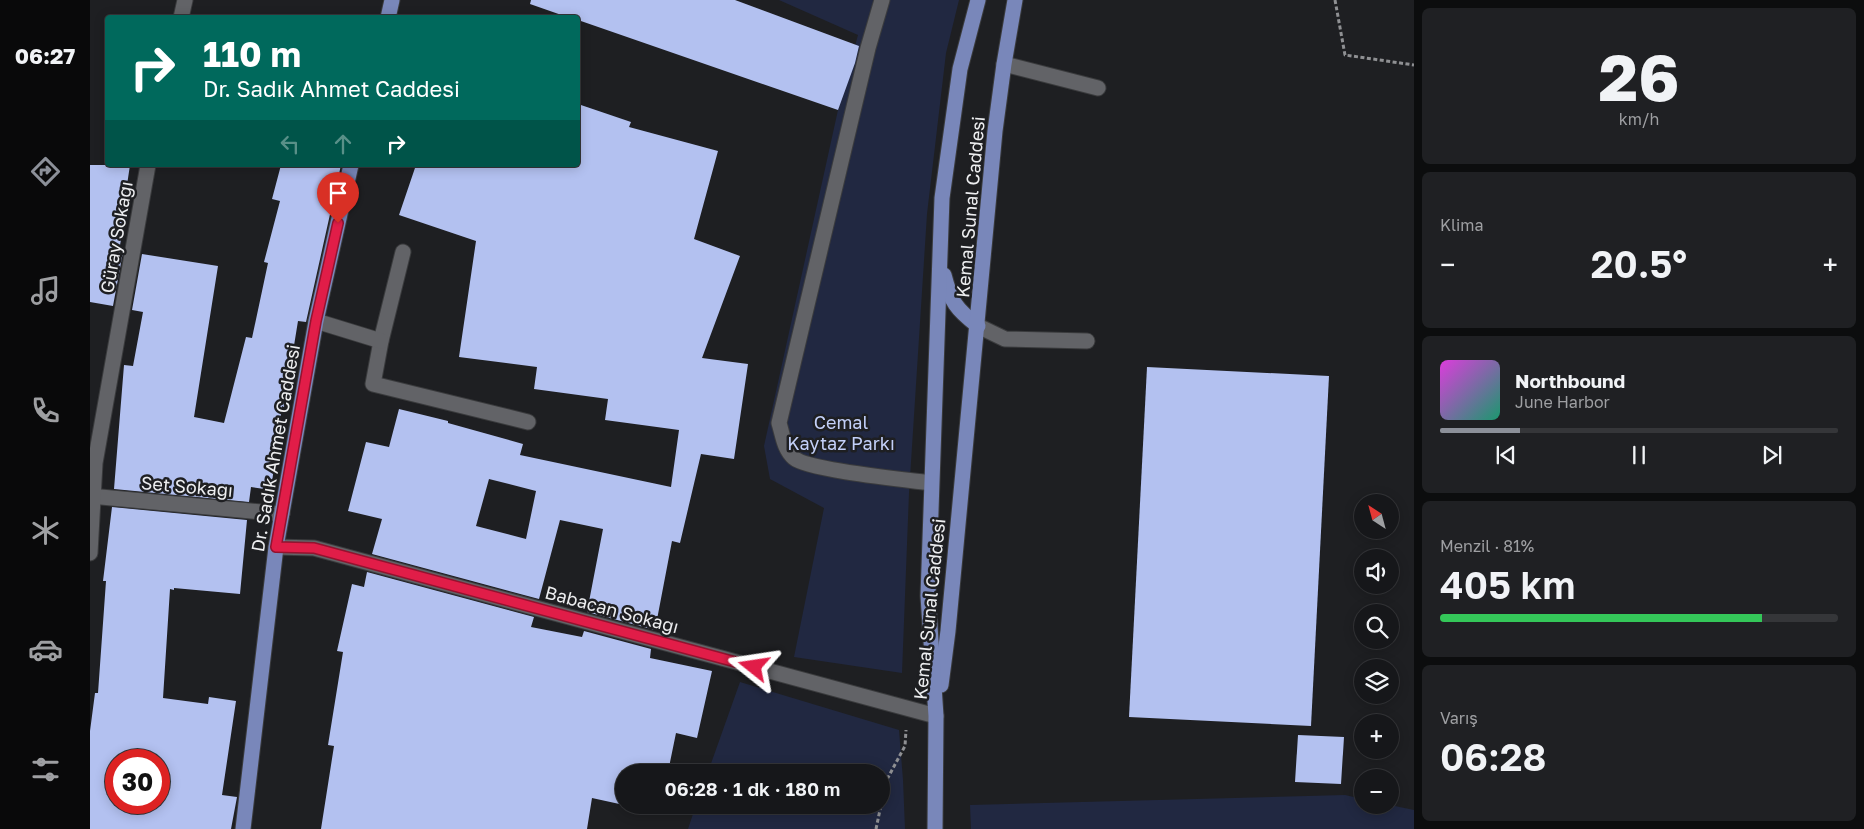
<!DOCTYPE html>
<html lang="tr">
<head>
<meta charset="utf-8">
<style>
	:root { --surface:#16171a; --page:#1f2023; --text:#f1f3f6; --muted:#9e9fa2; --line:#353639; --accent:#8c9099 }
	body { margin:0; font-family:"Golos Text",sans-serif; background:var(--page); color:var(--text); height:100vh; display:flex; flex-direction:column; font-size:19px; white-space:nowrap }
	* { box-sizing:border-box; margin:0 }
	p { font-size:16px; color:var(--muted) }
	.icon { flex:none; width:28px; height:28px; fill:none; stroke:currentColor; stroke-width:2; stroke-linecap:round; stroke-linejoin:round }
	.map { position:relative; flex:1; overflow:hidden }
	.details { display:flex; flex-direction:column; gap:8px; padding:8px; background:#0c0d0e; width:450px }
	.details>* { flex:none }
	.guide { position:absolute; left:15px; top:15px; width:475px; height:152px; border-radius:5px; box-shadow:0 2px 12px #0003,0 0 0 1px var(--line); background:#00695c; color:#fff; overflow:hidden }
	.needle { width:32px; rotate:324deg }
	.controls { position:absolute; left:1264px; top:494px; display:grid; gap:10px }
	.controls a { display:grid; place-items:center; width:45px; height:45px; border-radius:50%; background:var(--surface); box-shadow:0 2px 12px #0003,0 0 0 1px var(--line); font-size:25px }
	.speed { position:absolute; left:15px; top:749px; display:flex; gap:10px; font-size:25px; font-weight:700; text-align:center }
	.speed>* { display:grid; place-content:center; width:65px; height:65px; border-radius:50%; background:var(--surface); box-shadow:0 2px 12px #0003,0 0 0 1px var(--line); line-height:1 }
	.speed .limit { border:8px solid #d22; background:#fff; color:#111 }
	.pin { position:absolute; display:grid; place-items:center; width:42px; height:42px; color:#fff; margin:-51px -21px; border-radius:50% 50% 50% 0; rotate:-45deg; box-shadow:0 0 5px #0007 }
	.pin .icon { rotate:45deg }
	.me { position:absolute; width:55px; margin:-28px; rotate:285deg; stroke-linejoin:round; filter:drop-shadow(0 0 4px #0008) }
	.turn { display:flex; align-items:center; gap:18px; height:105px; padding:0 15px; font-size:22px }
	.turn .icon { width:65px; height:65px; stroke-width:2.5 }
	.turn b { display:block; font-size:35px; line-height:42px }
	.lanes { display:flex; align-items:center; height:48px; padding:0 15px; background:#0003; justify-content:center; gap:25px; direction:ltr }
	.lanes .off { opacity:.35 }
	.big { font-size:38px; font-weight:600; line-height:1.1 }
	.details .tile { flex:1; display:flex; flex-direction:column; justify-content:center; gap:8px; min-width:0; padding:0 18px; border-radius:8px; background:var(--page) }
	.details .dial { align-items:center; gap:0 }
	.dial b { font-size:65px; line-height:1 }
	.song { display:flex; align-items:center; gap:15px }
	.cover { width:60px; height:60px; border-radius:8px; background:linear-gradient(135deg,hsl(300 70% 55%),hsl(160 70% 35%)) }
	.played { height:5px; border-radius:2px; background:linear-gradient(90deg,var(--accent) 20%,var(--line) 20%) }
	.keys { display:flex; justify-content:space-around; direction:ltr }
	.heat { display:flex; justify-content:space-between; align-items:center; font-size:28px; direction:ltr }
	.charge { height:8px; border-radius:4px; background:linear-gradient(90deg,#34c759 81%,var(--line) 0) }
	.trip { position:absolute; left:525px; top:764px; width:275px; height:50px; border-radius:25px; background:var(--surface); box-shadow:0 2px 12px #0003,0 0 0 1px var(--line); font-weight:600; line-height:50px; text-align:center }
	main { display:flex; flex:1; min-height:0 }
	.dock { display:flex; flex-direction:column; width:90px; justify-content:space-around; align-items:center; background:#09090a; color:var(--muted) }
	.dock .icon { width:35px; height:35px }
	.dock .current { color:var(--accent) }
	.dock b { font-size:22px; color:var(--text) }
	.map>svg:first-child { display:block }
	.green { fill:#212841 }
	.building { fill:#b3c1f0; fill-rule:evenodd }
	.lines { fill:none; stroke-linecap:round; stroke-linejoin:round }
	.lane-casing { stroke:#3a3b3d; stroke-width:17 }
	.street-casing { stroke:#3a3b3d; stroke-width:17 }
	.primary-casing { stroke:#3a3b3d; stroke-width:17 }
	.path { stroke:#8f9093; stroke-width:3; stroke-dasharray:4 2.5; stroke-linecap:butt }
	.lane { stroke:#626367; stroke-width:15 }
	.street { stroke:#626367; stroke-width:15 }
	.primary { stroke:#7987ba; stroke-width:15 }
	.route-casing { stroke:#92132f; stroke-width:12 }
	.route { stroke:#e11d48; stroke-width:9 }
	.labels { text-anchor:middle; dominant-baseline:central; stroke-width:5; stroke-linejoin:round; paint-order:stroke }
	.street-label { font-size:18px; fill:#edeef0; stroke:#1e1f22 }
	.park-label { font-size:18px; fill:#c3d0f9; stroke:#1e1f22 }
</style>
</head>
<body>
<main>
<nav class="dock">
<b>06:27</b>
<svg class="icon current" aria-label="directions" viewBox="0 0 24 24"><path d="M12 3l9 9-9 9-9-9zM9 14v-3h6M13 9l2 2-2 2"/></svg>
<svg class="icon" aria-label="music" viewBox="0 0 24 24"><path d="M9 18V5l10-2v13"/><circle cx="6" cy="18" r="3"/><circle cx="16" cy="16" r="3"/></svg>
<svg class="icon" aria-label="phone" viewBox="0 0 24 24"><path d="M5 4h4l2 5-3 2q2 4 5 5l2-3 5 2v4C11 20 4 13 5 4z"/></svg>
<svg class="icon" aria-label="climate" viewBox="0 0 24 24"><path d="M12 3v18M4 7l16 10M4 17L20 7"/></svg>
<svg class="icon" aria-label="car" viewBox="0 0 24 24"><path d="M5 17H2v-5l4-1 3-4h7l3 4 3 1v5h-3M9 17h6M6 11h13"/><circle cx="7" cy="17" r="2"/><circle cx="17" cy="17" r="2"/></svg>
<svg class="icon" aria-label="filters" viewBox="0 0 24 24"><path d="M4 7h16M4 17h16"/><circle cx="9" cy="7" r="2"/><circle cx="15" cy="17" r="2"/></svg>
</nav>
<div class="map">
<svg width="1324" height="829" viewBox="0 0 1324 829">
	<rect width="100%" height="100%" fill="#1e1f22"/>
	<g class="green">
		<polygon points="689,0 869,0 856,53 837,214 819,493 812,673 704,657 734,508 680,479 674,446 748,110 768,35"/>
		<polygon points="650,682 809,730 813,780 815,829 598,829 606,805 791,805 791,772 618,772"/>
		<polygon points="1255,795 1272,799 1272,805 1300,805 1324,810 1324,829 881,829 880,805"/>
	</g>
	<g class="building">
		<polygon points="441,0 645,0 769,46 765,63 748,110 488,20 488,18 480,18 440,4"/>
		<path d="M488,104L541,122L539,127L628,151L604,239L650,256L612,358L658,364L644,459L611,454L590,543L582,541L565,630L497,612L513,529L470,520L449,599L282,554L292,519L258,511L276,442L299,447L309,409L358,421V423L433,444L430,455L581,487L589,430L515,420L518,399L444,389L447,367L369,357L386,241L309,215L326,165H488ZM399,479L446,491L436,539L386,526Z"/>
		<polygon points="0,165 40,165 34,205 37,205 29,251 33,252 23,306 0,302"/>
		<polygon points="191,165 251,165 216,322 208,321 194,407 192,406 181,490 161,487 159,502 24,489 34,365 43,366 53,312 42,310 52,254 128,266 104,417 134,423 156,337 162,338 178,263 174,262 190,201 182,199"/>
		<polygon points="1057,367 1239,376 1221,726 1039,717"/>
		<path d="M22,507L157,520L150,594L84,588V590L80,589L73,698L118,704L119,697L146,701L132,795L147,797L141,829H0V731L5,693H8L16,581H13ZM26,760H69V802H26Z"/>
		<polygon points="277,572 444,617 441,627 492,637 494,631 561,649 560,658 622,671 607,738 586,733 578,772 534,772 534,805 502,798 497,829 231,829 244,746 238,745 253,652 247,651 262,584 274,587"/>
		<polygon points="1208,735 1254,737 1251,784 1205,782"/>
		<polygon points="535,805 571,805 569,812"/>
	</g>
	<g class="lines">
		<defs>
			<g id="lane">
				<polyline points="914,64 1008,88"/>
				<polyline points="313,252 291,341 283,384 438,422"/>
				<polyline points="226,321 291,341"/>
				<polyline points="888,326 915,339 997,341"/>
			</g>
			<g id="street">
				<path d="M792,0L778,48L689,423C693,436 694,449 704,458C717,470 818,480 841,483"/>
				<polyline points="91,18 95,0"/>
				<polyline points="0,496 192,514"/>
				<polyline points="186,547 224,548 846,716"/>
				<polyline points="0,553 5,463 58,165"/>
			</g>
			<g id="primary">
				<polyline points="298,18 302,0"/>
				<path d="M854,275C861,302 866,309 888,326"/>
				<polyline points="851,685 858,631 905,131 914,64 925,0"/>
				<polyline points="153,829 186,547 226,321 261,165"/>
				<polyline points="845,829 846,716 838,596 852,198 870,69 888,0"/>
			</g>
		</defs>
		<use href="#lane" class="lane-casing"/>
		<use href="#street" class="street-casing"/>
		<use href="#primary" class="primary-casing"/>
		<g class="path">
			<polyline points="1245,0 1255,55 1324,65"/>
			<polyline points="791,804 795,783 815,746 816,730"/>
			<polyline points="786,829 791,805"/>
		</g>
		<use href="#lane" class="lane"/>
		<use href="#street" class="street"/>
		<use href="#primary" class="primary"/>
	</g>
	<g class="lines">
		<defs>
			<polyline id="route" points="248,223 226,321 186,547 224,548 664,667"/>
		</defs>
		<use href="#route" class="route-casing"/>
		<use href="#route" class="route"/>
	</g>
	<g class="labels">
		<g class="street-label">
			<text transform="translate(880 207) rotate(-85)">Kemal Sunal Caddesi</text>
			<text transform="translate(26 237) rotate(-80)">Güray Sokağı</text>
			<text transform="translate(185 448) rotate(-80)">Dr. Sadık Ahmet Caddesi</text>
			<text transform="translate(97 486) rotate(5)">Set Sokağı</text>
			<text transform="translate(522 609) rotate(15)">Babacan Sokağı</text>
			<text transform="translate(839 609) rotate(-84)">Kemal Sunal Caddesi</text>
		</g>
		<g class="park-label">
			<text x="751" y="422">Cemal<tspan x="751" dy="21">Kaytaz Parkı</tspan></text>
		</g>
	</g>
</svg>
<div class="controls">
<a><svg class="needle" viewBox="-14 -14 28 28"><path d="M0-13l5 13h-10z" fill="#e53935"/><path d="M0 13l5-13h-10z" fill="#9e9fa2"/></svg></a>
<a><svg class="icon" aria-label="sound" viewBox="0 0 24 24"><path d="M4 9h4l5-4v14l-5-4H4zM17 9q2 3 0 6"/></svg></a>
<a><svg class="icon" aria-label="search" viewBox="0 0 24 24"><circle cx="10" cy="10" r="6"/><path d="M15 15l6 6"/></svg></a>
<a><svg class="icon" aria-label="layers" viewBox="0 0 24 24"><path d="M12 4l9 5-9 5-9-5zM3 14l9 5 9-5"/></svg></a>
<a>+</a>
<a>−</a>
</div>
<div class="speed"><div class="limit">30</div></div>
<div class="pin" style="left:248px;top:223px;background:#d93025"><svg class="icon" aria-label="arrive" viewBox="0 0 24 24"><path d="M6 21V4h12l-3 4 3 4H6"/></svg></div>
<svg class="me" style="left:664px;top:667px" viewBox="-20 -20 40 40"><path d="M0-17L14 15 0 8-14 15z" fill="#e11d48" stroke="#fff" stroke-width="4"/></svg>
<div class="trip">06:28 · 1 dk · 180 m</div>
<div class="guide">
<div class="turn"><svg class="icon" aria-label="right" viewBox="0 0 24 24"><path d="M7 20v-9h11M14 6l5 5-5 5"/></svg><div><b>110 m</b>Dr. Sadık Ahmet Caddesi</div></div>
<div class="lanes"><svg class="icon off" aria-label="left" viewBox="0 0 24 24"><path d="M17 20v-9H6M10 6l-5 5 5 5"/></svg><svg class="icon off" aria-label="ahead" viewBox="0 0 24 24"><path d="M12 20V5M6 11l6-6 6 6"/></svg><svg class="icon" aria-label="right" viewBox="0 0 24 24"><path d="M7 20v-9h11M14 6l5 5-5 5"/></svg></div>
</div>
</div>
<section class="details">
<div class="tile dial"><b>26</b><p>km/h</p></div>
<div class="tile"><p>Klima</p>
<div class="heat"><a>−</a><b class="big">20.5°</b><a>+</a></div>
</div>
<div class="tile">
<div class="song"><i class="cover"></i><div><b>Northbound</b><p>June Harbor</p></div></div>
<div class="played"></div>
<div class="keys"><svg class="icon" aria-label="previous" viewBox="0 0 24 24"><path d="M18 5L8 12l10 7zM5 5v14"/></svg><svg class="icon" aria-label="pause" viewBox="0 0 24 24"><path d="M8 5v14M16 5v14"/></svg><svg class="icon" aria-label="next" viewBox="0 0 24 24"><path d="M6 5l10 7-10 7zM19 5v14"/></svg></div>
</div>
<div class="tile"><p>Menzil · 81%</p><b class="big">405 km</b><div class="charge"></div></div>
<div class="tile"><p>Varış</p><b class="big">06:28</b></div>
</section>
</main>
</body>
</html>
